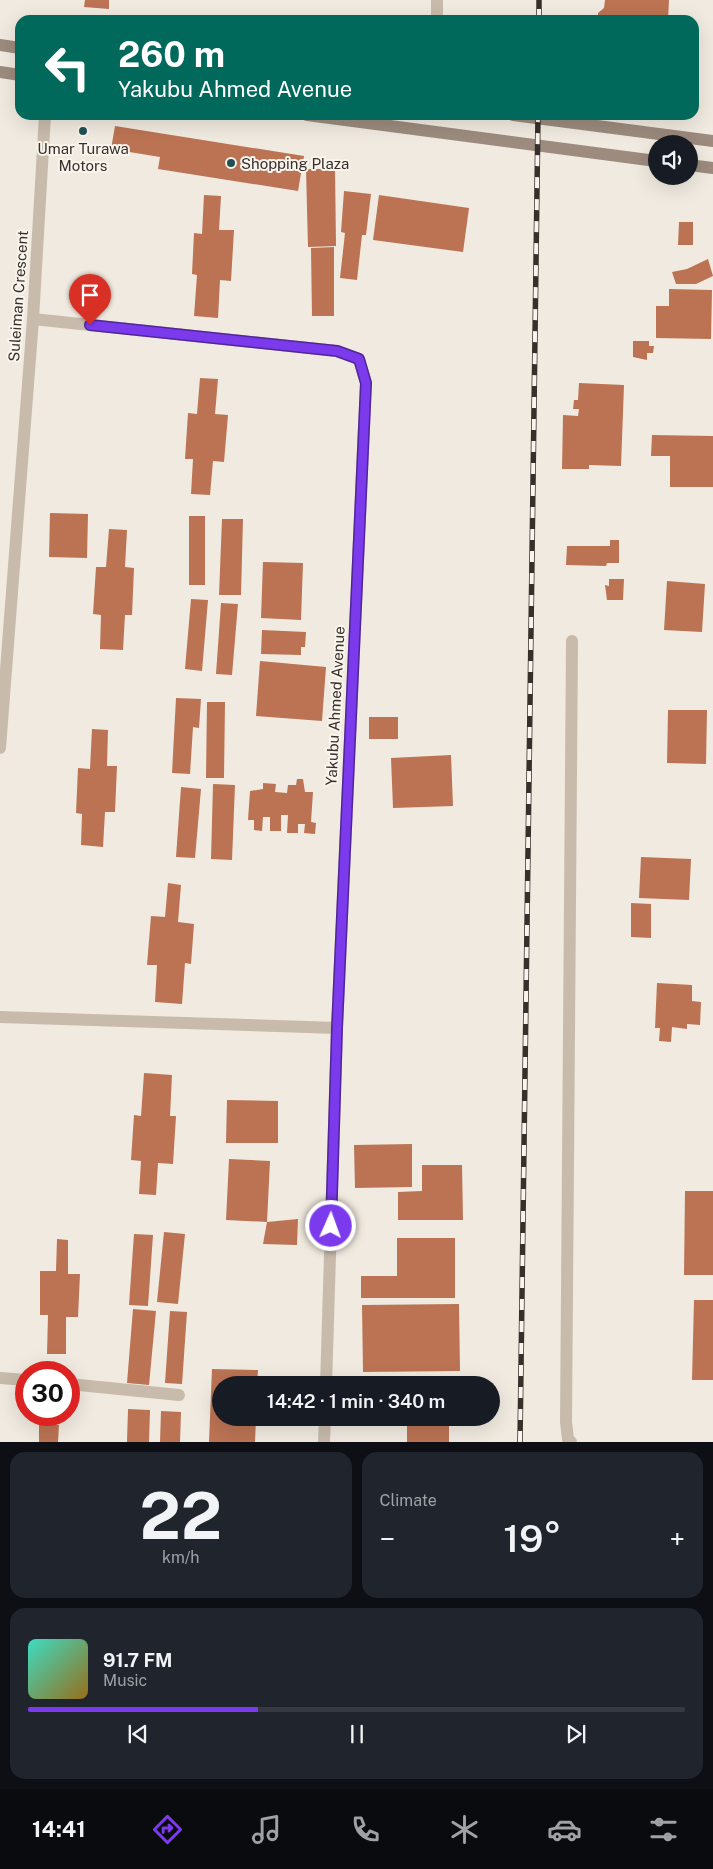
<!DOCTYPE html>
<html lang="en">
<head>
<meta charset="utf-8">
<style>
	:root { --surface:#171b24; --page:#20242c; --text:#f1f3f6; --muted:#9ea1a6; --line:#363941; --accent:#7c3aed }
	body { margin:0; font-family:"Public Sans",sans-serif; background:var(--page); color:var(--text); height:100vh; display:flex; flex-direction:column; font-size:19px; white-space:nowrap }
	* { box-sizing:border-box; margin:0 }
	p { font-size:16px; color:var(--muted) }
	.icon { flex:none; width:28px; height:28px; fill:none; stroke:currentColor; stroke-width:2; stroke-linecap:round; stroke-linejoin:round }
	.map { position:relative; height:1442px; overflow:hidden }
	.details { display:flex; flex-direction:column; gap:10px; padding:10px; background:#0d0f14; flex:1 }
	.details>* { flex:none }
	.guide { position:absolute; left:15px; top:15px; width:684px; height:105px; border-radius:15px; box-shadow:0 5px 20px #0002; background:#00695c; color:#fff; overflow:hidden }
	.buttons { position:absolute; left:648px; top:135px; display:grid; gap:10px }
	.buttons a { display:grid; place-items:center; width:50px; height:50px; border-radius:50%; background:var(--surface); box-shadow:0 5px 20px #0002; font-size:25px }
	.speed { position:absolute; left:15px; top:1361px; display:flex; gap:10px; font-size:25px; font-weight:700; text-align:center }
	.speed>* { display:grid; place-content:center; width:65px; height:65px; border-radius:50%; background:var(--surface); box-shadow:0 5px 20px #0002; line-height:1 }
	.speed .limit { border:8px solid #d22; background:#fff; color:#111 }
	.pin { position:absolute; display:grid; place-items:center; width:42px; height:42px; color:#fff; margin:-51px -21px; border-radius:50% 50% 50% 0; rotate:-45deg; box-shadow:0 0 5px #0007 }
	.pin .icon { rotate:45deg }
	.me { position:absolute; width:55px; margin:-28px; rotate:2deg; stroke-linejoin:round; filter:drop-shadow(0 0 4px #0008) }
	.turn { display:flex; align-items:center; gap:18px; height:105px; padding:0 20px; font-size:22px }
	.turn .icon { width:65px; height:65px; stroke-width:2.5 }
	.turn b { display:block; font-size:35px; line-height:42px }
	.big { font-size:38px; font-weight:600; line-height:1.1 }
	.details .tile { flex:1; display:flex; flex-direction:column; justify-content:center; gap:8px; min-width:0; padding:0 18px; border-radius:15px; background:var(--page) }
	.details .dial { align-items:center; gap:0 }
	.dial b { font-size:65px; line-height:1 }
	.song { display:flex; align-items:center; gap:15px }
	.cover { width:60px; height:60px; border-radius:8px; background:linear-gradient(135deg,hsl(170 70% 55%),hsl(40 70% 35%)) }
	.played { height:5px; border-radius:2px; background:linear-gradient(90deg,var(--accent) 35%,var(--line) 35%) }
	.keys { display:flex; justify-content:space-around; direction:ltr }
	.heat { display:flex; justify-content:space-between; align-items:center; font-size:28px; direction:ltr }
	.details .tiles { flex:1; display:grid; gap:10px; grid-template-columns:1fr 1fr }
	.tile:last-child { grid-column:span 2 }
	.trip { position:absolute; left:212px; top:1376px; width:288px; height:50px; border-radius:25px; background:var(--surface); box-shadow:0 5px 20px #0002; font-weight:600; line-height:50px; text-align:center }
	.tab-bar { display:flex; height:80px; justify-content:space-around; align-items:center; background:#090b0e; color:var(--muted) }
	.tab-bar .icon { width:35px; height:35px }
	.tab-bar .active { color:var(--accent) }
	.tab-bar b { font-size:22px; color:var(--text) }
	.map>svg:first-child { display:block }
	.building { fill:#bb7353 }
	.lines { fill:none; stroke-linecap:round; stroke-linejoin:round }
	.service { stroke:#c8bbac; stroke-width:12 }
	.minor { stroke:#c8bbac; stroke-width:12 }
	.tertiary { stroke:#c8bbac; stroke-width:12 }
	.secondary { stroke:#9c8b7e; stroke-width:12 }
	.rail-casing { stroke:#372f2b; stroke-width:5.5 }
	.rail { stroke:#f9f4ec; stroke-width:4; stroke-dasharray:11; stroke-linecap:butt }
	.route-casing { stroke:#51269a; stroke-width:12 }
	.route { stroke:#7c3aed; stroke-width:9 }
	.poi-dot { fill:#234f55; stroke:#f9f4ec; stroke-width:2 }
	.labels { text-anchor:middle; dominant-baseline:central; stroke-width:4; stroke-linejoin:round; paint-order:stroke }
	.poi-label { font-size:15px; fill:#372f2b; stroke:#f9f4ec }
	.street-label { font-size:15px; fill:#372f2b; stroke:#f9f4ec }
</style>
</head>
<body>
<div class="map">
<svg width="713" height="1442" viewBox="0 0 713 1442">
	<rect width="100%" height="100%" fill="#f1eae0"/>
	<g class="building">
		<polygon points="85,0 109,0 109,9 84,7"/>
		<polygon points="605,0 669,0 668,20 598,20 598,13 604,8"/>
		<polygon points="115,126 304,156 298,191 158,169 160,157 111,149"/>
		<polygon points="306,169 335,169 336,246 308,247"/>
		<polygon points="344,191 371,194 366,235 362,235 357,280 340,278 345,233 341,232"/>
		<polygon points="204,195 221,196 219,230 234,230 231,281 220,280 218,318 194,316 197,275 192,274 194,233 202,234"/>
		<polygon points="379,195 469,208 463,252 373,240"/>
		<polygon points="679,222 693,222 693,245 678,245"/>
		<polygon points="334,247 334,316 312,316 311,248"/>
		<polygon points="708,259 713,276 696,284 676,284 672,272 687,269"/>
		<polygon points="669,289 712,290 711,339 656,338 656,306 669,306"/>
		<polygon points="633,341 649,341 649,346 654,346 653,353 647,353 647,360 633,357"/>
		<polygon points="200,378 218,379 215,414 228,415 224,462 213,461 210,495 191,494 193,459 185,459 188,413 197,414"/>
		<polygon points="579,383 624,385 621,466 589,465 589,469 562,469 563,415 578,416 579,409 573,409 574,400 578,400"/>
		<polygon points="652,435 713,436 713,487 670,487 670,456 651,456"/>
		<polygon points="50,513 88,514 87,558 49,557"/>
		<rect x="189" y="516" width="16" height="69"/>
		<polygon points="222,519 243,519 241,595 219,595"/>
		<polygon points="109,529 127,530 125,567 134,568 132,615 125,615 123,650 100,649 101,615 93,614 96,567 106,567"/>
		<polygon points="610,540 619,540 619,563 607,563 606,566 566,565 567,546 610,546"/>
		<polygon points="263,562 303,563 301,620 261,618"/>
		<polygon points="609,579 624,579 623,600 607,600 605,585 609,586"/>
		<polygon points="667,581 705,584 702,632 664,630"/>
		<polygon points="191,599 208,600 202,671 185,669"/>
		<polygon points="221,603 238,604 232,675 216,674"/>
		<polygon points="262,630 306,632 305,647 301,647 301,655 261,654"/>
		<polygon points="260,661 326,667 322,721 256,716"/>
		<polygon points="176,698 201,699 199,728 193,727 190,774 172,773"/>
		<polygon points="207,702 225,702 224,778 206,778"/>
		<polygon points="668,710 707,710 706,764 667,763"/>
		<rect x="369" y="717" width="29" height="22"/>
		<polygon points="92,729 108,730 107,766 117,766 115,812 105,812 103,847 81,845 82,814 76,813 78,768 90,769"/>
		<polygon points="451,755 453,806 393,808 391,758"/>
		<polygon points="297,779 303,779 305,792 313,792 311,822 316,823 315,834 304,833 305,824 298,824 298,833 287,833 288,815 281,815 281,831 270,831 270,817 263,817 262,831 254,830 254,820 248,820 250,791 263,789 263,783 276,784 275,792 287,793 288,785 296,785"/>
		<polygon points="213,784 235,785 232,860 211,859"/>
		<polygon points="181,787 201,789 195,858 176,857"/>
		<polygon points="641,857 691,859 689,900 639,898"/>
		<polygon points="168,883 181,885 178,922 194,924 191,964 185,963 182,1004 155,1002 157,965 147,965 151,916 165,917"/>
		<polygon points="631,903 651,904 651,938 631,937"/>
		<polygon points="657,983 692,985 692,1001 701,1002 700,1025 687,1024 687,1029 672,1027 671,1042 659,1041 660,1028 655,1028"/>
		<polygon points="144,1073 172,1075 170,1116 176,1116 173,1164 158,1163 156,1195 139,1194 141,1161 131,1160 134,1115 141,1116"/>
		<polygon points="227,1100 278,1101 278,1143 226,1143"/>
		<polygon points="412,1144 412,1187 355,1188 354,1145"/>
		<polygon points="229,1159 270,1161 267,1222 226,1220"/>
		<polygon points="422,1165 462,1165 463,1220 398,1220 398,1192 422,1191"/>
		<polygon points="685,1191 713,1191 713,1275 684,1275"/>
		<polygon points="298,1219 297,1245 263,1244 267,1222"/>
		<polygon points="164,1232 185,1234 178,1304 157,1302"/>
		<polygon points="134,1234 153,1235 148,1306 129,1305"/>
		<polygon points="397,1238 455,1238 455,1298 361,1298 361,1276 397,1276"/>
		<polygon points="57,1239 68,1240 68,1274 80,1274 78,1317 66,1317 66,1354 47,1354 48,1315 40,1315 40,1271 56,1271"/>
		<polygon points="694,1300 713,1300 713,1380 692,1380"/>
		<polygon points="459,1304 460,1371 363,1372 362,1305"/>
		<polygon points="133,1309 156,1311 149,1385 127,1383"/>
		<polygon points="170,1311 187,1312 182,1384 165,1383"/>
		<polygon points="212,1369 258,1370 257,1385 221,1385 221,1418 256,1418 255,1442 209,1442"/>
		<polygon points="128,1409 150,1410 149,1442 127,1442"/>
		<polygon points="161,1411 181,1412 180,1442 160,1442"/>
		<rect x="407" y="1418" width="42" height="24"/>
		<polygon points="39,1424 59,1425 58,1442 39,1442"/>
	</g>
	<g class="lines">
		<g class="service">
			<polyline points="0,1378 26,1380"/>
			<polyline points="69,1384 179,1395"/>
		</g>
		<g class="minor">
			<polyline points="437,20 437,0"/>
			<polyline points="33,319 337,351 359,359 366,383 337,1028 326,1385"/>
			<polyline points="0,1017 337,1028"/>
			<polyline points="324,1442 325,1418"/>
			<polyline points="571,1442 568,1439 566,1422 572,641"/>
		</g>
		<polyline class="tertiary" points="0,748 33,319 45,115"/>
		<g class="secondary">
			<polyline points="0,45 20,48"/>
			<polyline points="0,72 20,75"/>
			<polyline points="307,115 656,161"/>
			<polyline points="513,115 713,141"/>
			<polyline points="689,165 713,168"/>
		</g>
		<defs>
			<g id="rail">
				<polyline points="539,20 539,0"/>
				<polyline points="520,1442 538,115"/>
			</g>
		</defs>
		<use href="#rail" class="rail-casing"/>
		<use href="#rail" class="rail"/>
	</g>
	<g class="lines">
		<defs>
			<polyline id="route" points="90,325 337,351 359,359 366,383 337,1028 331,1226"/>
		</defs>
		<use href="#route" class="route-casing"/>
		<use href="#route" class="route"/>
	</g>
	<g class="poi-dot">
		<circle cx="83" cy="131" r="5"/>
		<circle cx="231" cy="163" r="5"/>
	</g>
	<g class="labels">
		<g class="poi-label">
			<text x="83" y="148">Umar Turawa<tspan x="83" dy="17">Motors</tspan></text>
			<text x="241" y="163" text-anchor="start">Shopping Plaza</text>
		</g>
		<g class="street-label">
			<text transform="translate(18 296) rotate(-86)">Suleiman Crescent</text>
			<text transform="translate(335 706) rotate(-87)">Yakubu Ahmed Avenue</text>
		</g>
	</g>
</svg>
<div class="buttons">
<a><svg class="icon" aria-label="sound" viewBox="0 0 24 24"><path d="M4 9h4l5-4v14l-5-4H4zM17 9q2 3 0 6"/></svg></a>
</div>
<div class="speed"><div class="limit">30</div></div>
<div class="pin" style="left:90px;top:325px;background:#d93025"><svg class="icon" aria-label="arrive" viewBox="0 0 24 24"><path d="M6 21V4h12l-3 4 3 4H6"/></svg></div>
<svg class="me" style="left:331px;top:1226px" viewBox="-20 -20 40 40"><circle r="17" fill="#7c3aed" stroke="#fff" stroke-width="3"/><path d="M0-11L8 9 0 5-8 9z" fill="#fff"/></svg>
<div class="trip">14:42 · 1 min · 340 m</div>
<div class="guide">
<div class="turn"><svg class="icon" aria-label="left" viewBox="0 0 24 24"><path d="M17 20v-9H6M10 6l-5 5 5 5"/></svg><div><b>260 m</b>Yakubu Ahmed Avenue</div></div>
</div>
</div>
<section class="details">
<div class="tiles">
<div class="tile dial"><b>22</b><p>km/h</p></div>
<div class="tile"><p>Climate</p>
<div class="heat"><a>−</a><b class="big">19°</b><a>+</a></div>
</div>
<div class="tile">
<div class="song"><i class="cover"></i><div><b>91.7 FM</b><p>Music</p></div></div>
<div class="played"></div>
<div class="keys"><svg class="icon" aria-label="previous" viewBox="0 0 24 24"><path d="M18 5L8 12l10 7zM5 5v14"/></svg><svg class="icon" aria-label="pause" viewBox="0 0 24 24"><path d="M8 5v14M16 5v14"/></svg><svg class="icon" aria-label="next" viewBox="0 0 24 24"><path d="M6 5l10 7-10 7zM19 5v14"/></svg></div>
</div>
</div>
</section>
<nav class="tab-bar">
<b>14:41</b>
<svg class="icon active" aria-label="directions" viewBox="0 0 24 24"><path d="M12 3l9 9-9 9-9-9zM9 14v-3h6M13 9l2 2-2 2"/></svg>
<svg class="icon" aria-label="music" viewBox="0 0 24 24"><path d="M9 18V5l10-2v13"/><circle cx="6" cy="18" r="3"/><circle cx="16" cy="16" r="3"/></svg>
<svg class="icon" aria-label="phone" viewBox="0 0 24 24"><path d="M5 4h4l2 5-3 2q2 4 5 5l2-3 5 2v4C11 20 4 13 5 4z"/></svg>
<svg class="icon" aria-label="climate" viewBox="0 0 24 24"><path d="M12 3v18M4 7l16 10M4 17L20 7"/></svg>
<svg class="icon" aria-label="car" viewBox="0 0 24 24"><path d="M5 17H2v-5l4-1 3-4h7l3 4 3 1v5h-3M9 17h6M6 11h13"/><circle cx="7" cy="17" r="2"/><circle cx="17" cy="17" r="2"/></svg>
<svg class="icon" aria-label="filters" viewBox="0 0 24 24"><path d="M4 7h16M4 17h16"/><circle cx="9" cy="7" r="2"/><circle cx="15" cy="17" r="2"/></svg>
</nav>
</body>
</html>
